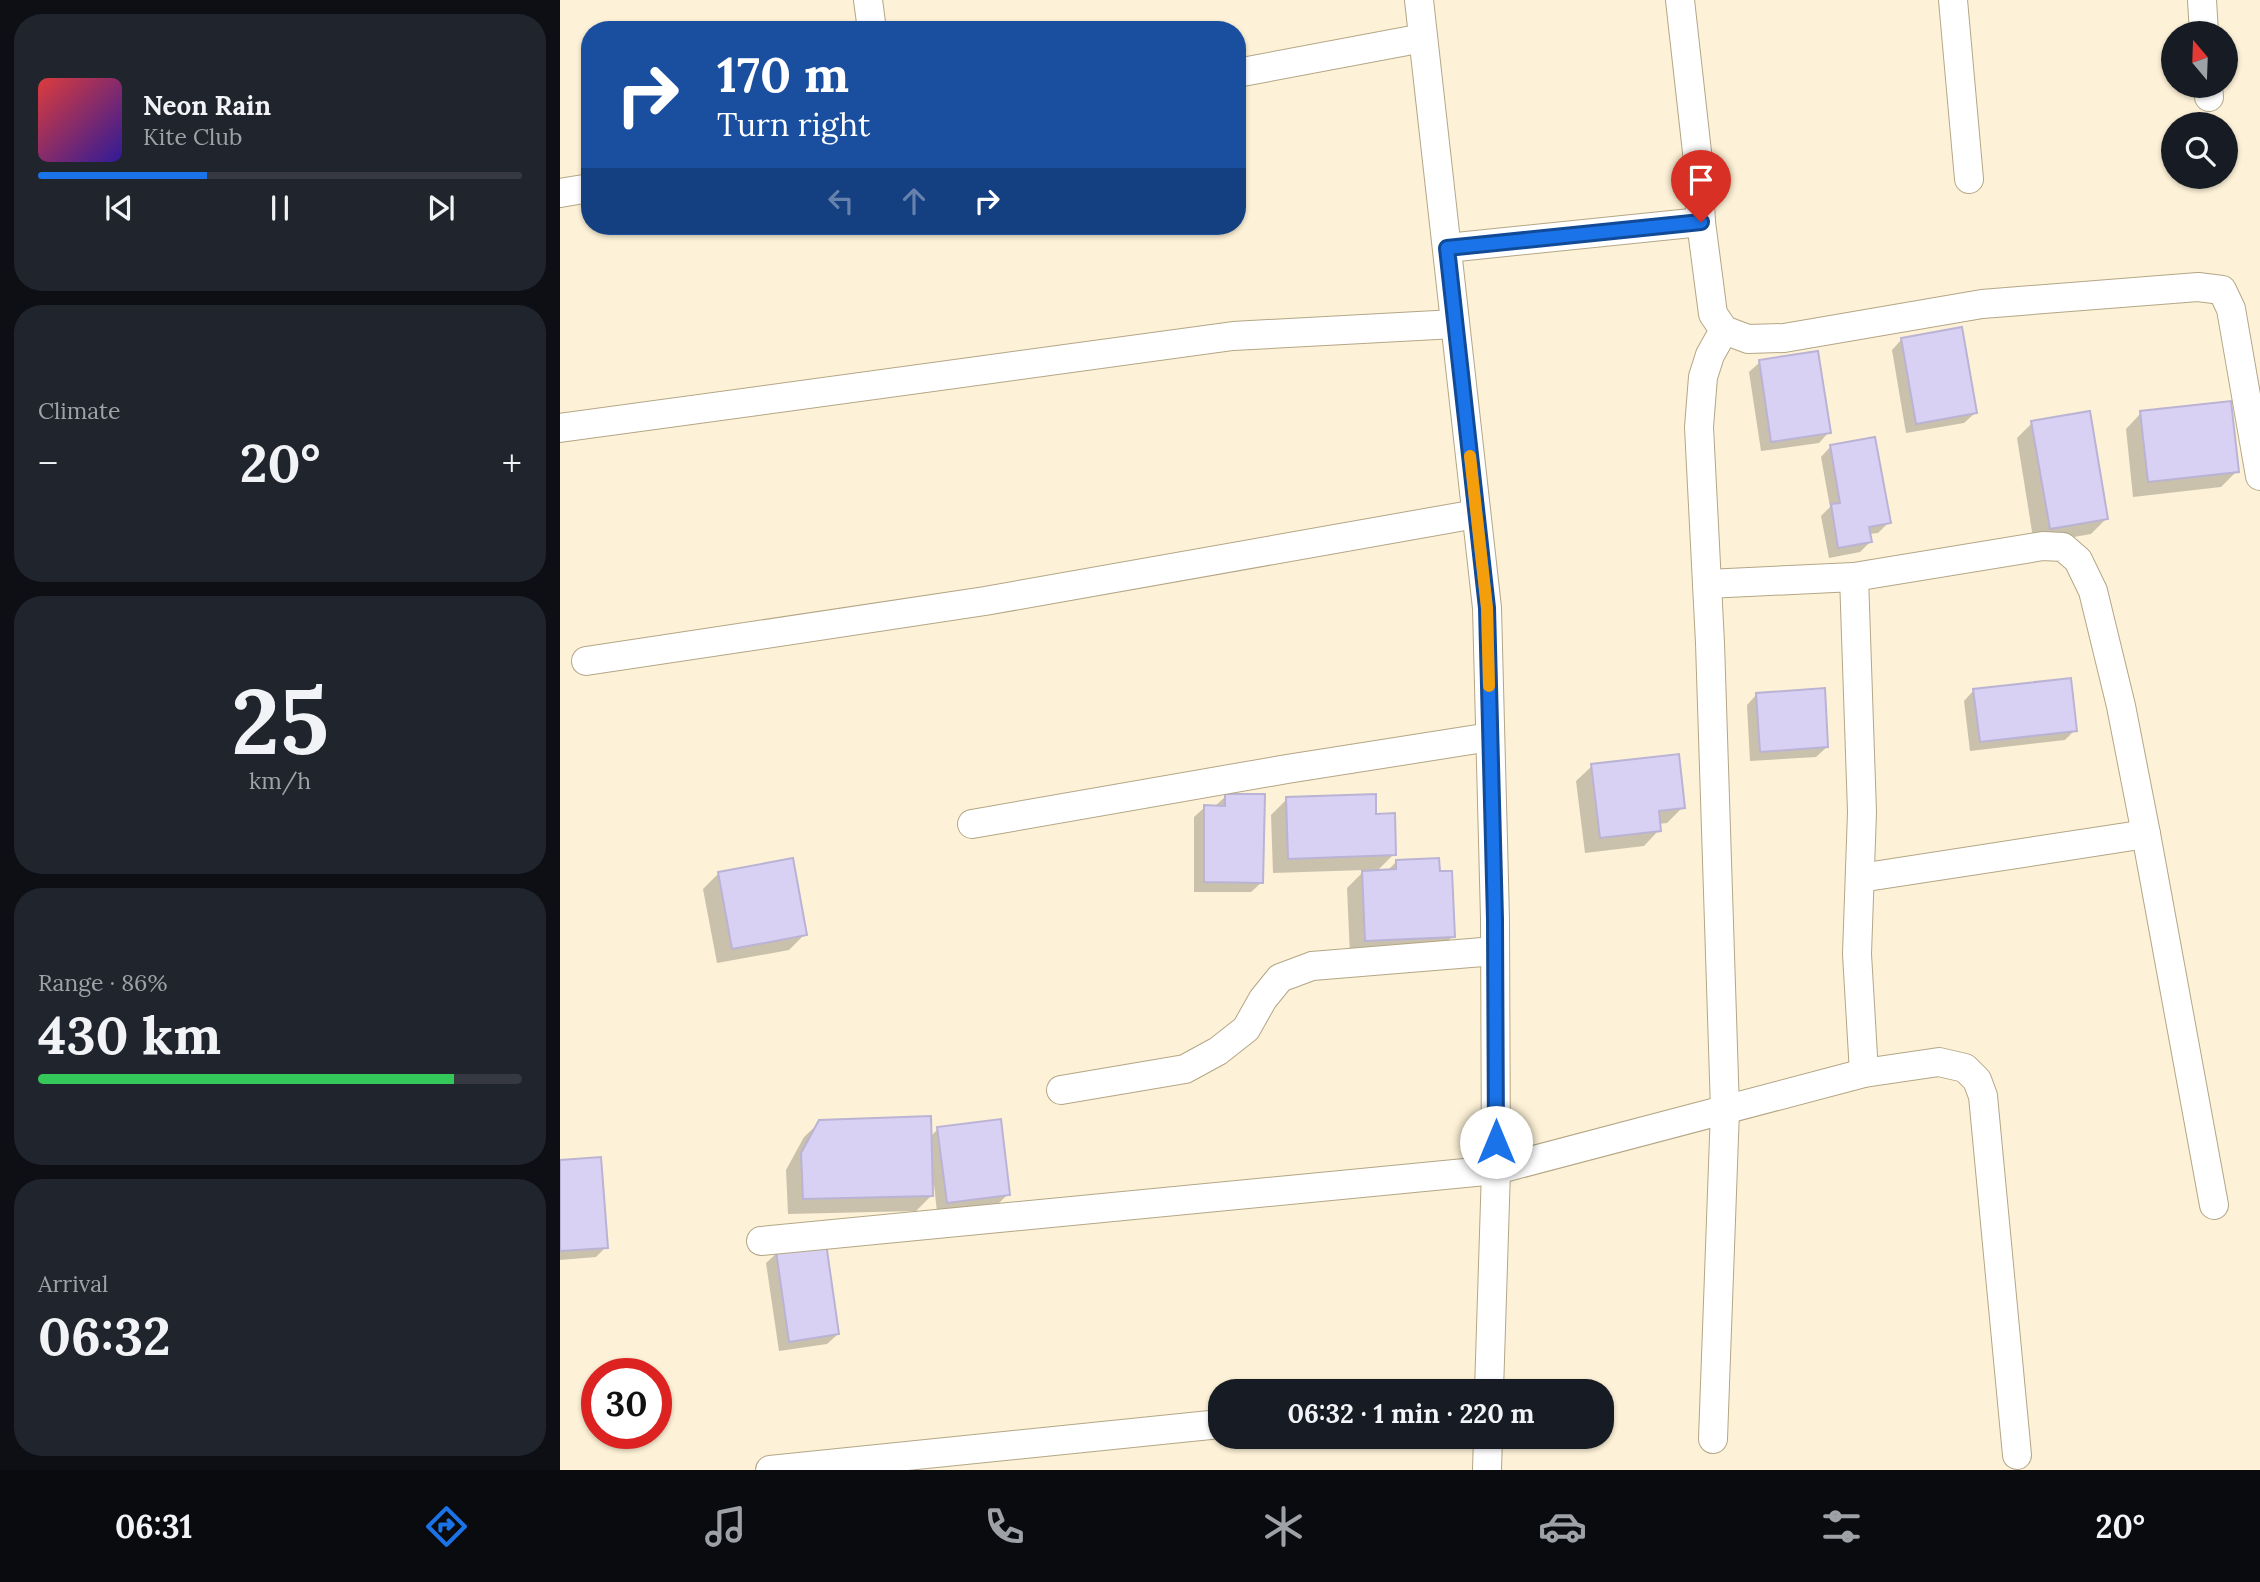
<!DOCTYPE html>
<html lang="en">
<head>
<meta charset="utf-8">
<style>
	:root { --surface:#171b24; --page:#20242c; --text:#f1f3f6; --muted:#9ea1a6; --line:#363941; --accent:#1a73e8 }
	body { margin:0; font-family:Lora,serif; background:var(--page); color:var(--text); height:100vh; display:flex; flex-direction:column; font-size:26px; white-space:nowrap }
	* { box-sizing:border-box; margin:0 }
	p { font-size:23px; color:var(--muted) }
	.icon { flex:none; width:38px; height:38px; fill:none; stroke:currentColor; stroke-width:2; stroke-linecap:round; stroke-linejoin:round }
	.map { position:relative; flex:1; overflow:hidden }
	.side { display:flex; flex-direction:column; gap:14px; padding:14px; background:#0d0f14; width:560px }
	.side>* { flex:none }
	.banner { position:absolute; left:21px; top:21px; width:665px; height:214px; border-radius:28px; box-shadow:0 2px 5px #0004; background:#1a4fa0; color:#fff; overflow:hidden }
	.needle { width:46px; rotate:341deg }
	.controls { position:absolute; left:1601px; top:21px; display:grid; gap:14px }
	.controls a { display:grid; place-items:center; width:77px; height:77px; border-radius:50%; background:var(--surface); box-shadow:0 2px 5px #0004; font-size:35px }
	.speed { position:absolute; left:21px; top:1358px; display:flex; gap:14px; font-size:35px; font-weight:700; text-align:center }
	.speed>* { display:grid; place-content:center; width:91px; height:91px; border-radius:50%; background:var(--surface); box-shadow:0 2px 5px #0004; line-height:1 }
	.speed .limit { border:10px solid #d22; background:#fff; color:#111 }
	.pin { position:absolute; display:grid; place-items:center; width:60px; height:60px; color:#fff; margin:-72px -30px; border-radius:50% 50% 50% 0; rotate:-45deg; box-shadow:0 0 7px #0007 }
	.pin .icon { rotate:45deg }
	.me { position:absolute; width:77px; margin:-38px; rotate:0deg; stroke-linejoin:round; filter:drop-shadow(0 0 5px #0008) }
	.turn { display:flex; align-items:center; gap:24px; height:147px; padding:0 21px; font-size:32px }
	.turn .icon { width:91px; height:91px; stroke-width:2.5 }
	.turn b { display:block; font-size:49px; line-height:60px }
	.lanes { display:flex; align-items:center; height:66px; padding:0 21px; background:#0003; justify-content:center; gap:35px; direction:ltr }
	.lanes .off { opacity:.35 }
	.big { font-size:52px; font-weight:700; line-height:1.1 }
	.side .widget { flex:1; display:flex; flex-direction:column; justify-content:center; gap:10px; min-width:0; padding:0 24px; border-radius:28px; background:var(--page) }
	.side .dial { align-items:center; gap:0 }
	.dial b { font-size:91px; line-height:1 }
	.song { display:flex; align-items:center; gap:21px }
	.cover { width:84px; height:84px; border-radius:10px; background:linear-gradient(135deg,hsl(0 70% 55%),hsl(250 70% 35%)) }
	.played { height:7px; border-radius:4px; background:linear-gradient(90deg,var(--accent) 35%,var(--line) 35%) }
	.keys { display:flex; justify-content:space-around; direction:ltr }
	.heat { display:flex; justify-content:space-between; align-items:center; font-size:38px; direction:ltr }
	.charge { height:10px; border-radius:5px; background:linear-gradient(90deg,#34c759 86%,var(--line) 0) }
	.trip { position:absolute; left:648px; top:1379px; width:406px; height:70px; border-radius:28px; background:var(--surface); box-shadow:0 2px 5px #0004; font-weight:700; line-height:70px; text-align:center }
	.tabs { display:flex; height:112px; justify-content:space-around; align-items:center; background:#090b0e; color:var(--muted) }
	.tabs .icon { width:49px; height:49px }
	.tabs .on { color:var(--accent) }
	.tabs b { font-size:32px; color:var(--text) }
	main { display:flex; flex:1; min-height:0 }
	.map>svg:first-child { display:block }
	.shadow { fill:#0003 }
	.building { fill:#d8d1f3; stroke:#bab3d4; stroke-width:2 }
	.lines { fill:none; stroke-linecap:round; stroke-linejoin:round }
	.minor-casing { stroke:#b4a686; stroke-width:30 }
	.minor { stroke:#fff; stroke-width:28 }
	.route-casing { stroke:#114b97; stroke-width:18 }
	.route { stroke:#1a73e8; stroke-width:12 }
	.slow { stroke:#f59e0b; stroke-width:12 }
</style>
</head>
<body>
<main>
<section class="side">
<div class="widget">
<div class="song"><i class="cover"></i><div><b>Neon Rain</b><p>Kite Club</p></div></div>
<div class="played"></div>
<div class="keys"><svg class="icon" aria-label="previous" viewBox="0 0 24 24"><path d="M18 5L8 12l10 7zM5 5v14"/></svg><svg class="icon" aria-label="pause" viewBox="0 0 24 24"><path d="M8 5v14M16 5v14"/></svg><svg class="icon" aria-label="next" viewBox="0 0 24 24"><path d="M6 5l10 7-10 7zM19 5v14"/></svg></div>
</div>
<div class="widget"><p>Climate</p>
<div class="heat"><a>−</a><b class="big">20°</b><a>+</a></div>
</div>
<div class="widget dial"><b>25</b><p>km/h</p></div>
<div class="widget"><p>Range · 86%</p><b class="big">430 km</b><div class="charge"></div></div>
<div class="widget"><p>Arrival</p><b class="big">06:32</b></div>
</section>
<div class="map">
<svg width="1700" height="1470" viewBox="0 0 1700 1470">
	<rect width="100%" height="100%" fill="#fdf2d7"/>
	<g class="shadow">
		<polygon points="1342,339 1415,413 1404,423 1346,433 1332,350"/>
		<polygon points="1200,362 1269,432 1259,443 1201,451 1189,372"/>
		<polygon points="1581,413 1677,471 1661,487 1573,497 1566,429"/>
		<polygon points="1472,423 1546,519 1531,534 1474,544 1457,438"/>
		<polygon points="1271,446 1329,522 1318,533 1309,534 1310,542 1300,552 1269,558 1261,516 1270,507 1261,457"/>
		<polygon points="1414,690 1515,730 1505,740 1410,751 1404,701"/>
		<polygon points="1197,694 1267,747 1256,757 1190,761 1187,705"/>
		<polygon points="1032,766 1123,807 1107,823 1099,824 1099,830 1084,846 1025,853 1016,781"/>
		<polygon points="666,796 702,882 691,892 634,892 634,817 645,807 654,807"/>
		<polygon points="727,799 814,816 834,854 816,872 827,871 836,862 893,936 878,951 790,956 787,888 805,870 713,873 711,815"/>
		<polygon points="159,873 245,934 229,950 157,963 143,889"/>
		<polygon points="260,1122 370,1137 378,1129 448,1194 438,1204 377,1212 374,1185 371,1185 372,1195 356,1211 228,1214 226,1170 244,1137"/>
		<polygon points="0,1162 46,1247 36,1257 0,1260"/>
		<polygon points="217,1253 278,1334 267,1344 219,1351 206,1263"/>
	</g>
	<g class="building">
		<polygon points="1402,327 1417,413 1356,424 1341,338"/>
		<polygon points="1258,351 1271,433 1211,442 1199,360"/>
		<polygon points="1671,401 1679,472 1588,482 1580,411"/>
		<polygon points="1530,411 1548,519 1490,529 1471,421"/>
		<polygon points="1315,437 1331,523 1309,527 1312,542 1278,548 1271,504 1280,503 1270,445"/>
		<polygon points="1511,678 1517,731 1420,742 1413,689"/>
		<polygon points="1265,688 1268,747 1200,752 1196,693"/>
		<polygon points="1119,754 1125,808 1099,811 1101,831 1040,838 1031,764"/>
		<polygon points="665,794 705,794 703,883 644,882 644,805 665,806"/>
		<polygon points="816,794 816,814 835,813 836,855 728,859 726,797"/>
		<polygon points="233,858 247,935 172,949 158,872"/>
		<polygon points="879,858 880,871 892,871 895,937 805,941 802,871 836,869 836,860"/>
		<polygon points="371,1116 373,1196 243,1199 241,1153 259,1120"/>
		<polygon points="441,1119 450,1195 387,1203 377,1127"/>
		<polygon points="41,1157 48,1248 0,1251 0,1160"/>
		<polygon points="266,1243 279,1334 229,1342 216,1251"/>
	</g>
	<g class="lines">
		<defs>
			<g id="minor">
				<polyline points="308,0 312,30"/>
				<polyline points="859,0 927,608 935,919 936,1170 929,1391"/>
				<polyline points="1120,0 1137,152 1141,222 1153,314 1164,330 1188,339 1224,338 1422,304 1638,287 1662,290 1671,309 1700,476"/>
				<polyline points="1393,0 1409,179"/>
				<polyline points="1642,0 1644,33"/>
				<polyline points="677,73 863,38"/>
				<polyline points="1648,86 1649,97"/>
				<polyline points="0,193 30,188"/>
				<polyline points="887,248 1141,222"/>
				<polyline points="0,428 673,336 895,324"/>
				<polyline points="1294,577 1302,812 1297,954 1304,1073"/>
				<polyline points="1147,584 1294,577 1483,546 1503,547 1518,560 1533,591 1561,706 1586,834 1300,878"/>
				<polyline points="26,661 425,601 916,514"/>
				<polyline points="412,824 727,769 930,737"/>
				<polyline points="1586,834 1654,1205"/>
				<polyline points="501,1090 625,1069 658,1051 686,1029 703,999 720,978 752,966 935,951"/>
				<polyline points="201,1241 936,1170 1304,1073 1379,1062 1405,1068 1417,1080 1423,1096 1457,1455"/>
				<polyline points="1153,1439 1165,1110 1150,643 1139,427 1143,377 1150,355 1164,330"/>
				<polyline points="210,1470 660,1424"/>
				<polyline points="927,1470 928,1437"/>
			</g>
		</defs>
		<use href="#minor" class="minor-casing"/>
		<use href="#minor" class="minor"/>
	</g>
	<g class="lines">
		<defs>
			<polyline id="route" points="936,1142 935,919 927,608 887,248 1141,222"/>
		</defs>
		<use href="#route" class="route-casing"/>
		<use href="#route" class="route"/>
		<polyline class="slow" points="910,456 927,608 929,686"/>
	</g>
</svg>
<div class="controls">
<a><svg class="needle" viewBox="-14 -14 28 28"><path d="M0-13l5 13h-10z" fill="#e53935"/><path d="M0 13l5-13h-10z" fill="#9ea1a6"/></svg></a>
<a><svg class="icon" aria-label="search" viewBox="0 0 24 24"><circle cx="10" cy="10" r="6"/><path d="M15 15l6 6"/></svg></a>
</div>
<div class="speed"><div class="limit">30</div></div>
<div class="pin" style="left:1141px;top:222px;background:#d93025"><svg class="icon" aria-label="arrive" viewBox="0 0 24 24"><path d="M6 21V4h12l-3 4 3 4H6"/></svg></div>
<svg class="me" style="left:936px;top:1142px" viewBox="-20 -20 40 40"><circle r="19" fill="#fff"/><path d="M0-13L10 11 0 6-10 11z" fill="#1a73e8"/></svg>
<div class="trip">06:32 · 1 min · 220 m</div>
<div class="banner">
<div class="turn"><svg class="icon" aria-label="right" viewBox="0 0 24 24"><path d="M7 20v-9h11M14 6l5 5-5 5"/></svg><div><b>170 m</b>Turn right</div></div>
<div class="lanes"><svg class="icon off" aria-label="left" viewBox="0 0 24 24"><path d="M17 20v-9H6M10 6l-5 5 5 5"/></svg><svg class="icon off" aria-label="ahead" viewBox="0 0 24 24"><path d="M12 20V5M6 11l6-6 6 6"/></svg><svg class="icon" aria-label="right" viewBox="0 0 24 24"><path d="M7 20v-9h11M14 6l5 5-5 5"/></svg></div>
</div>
</div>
</main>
<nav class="tabs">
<b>06:31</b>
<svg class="icon on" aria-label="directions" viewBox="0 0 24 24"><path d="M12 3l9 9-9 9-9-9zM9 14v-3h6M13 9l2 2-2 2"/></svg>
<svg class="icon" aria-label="music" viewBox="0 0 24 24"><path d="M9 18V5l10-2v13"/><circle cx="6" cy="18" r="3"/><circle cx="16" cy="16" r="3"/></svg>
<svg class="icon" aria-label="phone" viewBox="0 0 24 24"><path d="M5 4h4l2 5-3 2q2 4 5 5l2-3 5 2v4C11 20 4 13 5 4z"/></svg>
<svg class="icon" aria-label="climate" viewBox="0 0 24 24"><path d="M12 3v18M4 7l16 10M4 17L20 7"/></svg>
<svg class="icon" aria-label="car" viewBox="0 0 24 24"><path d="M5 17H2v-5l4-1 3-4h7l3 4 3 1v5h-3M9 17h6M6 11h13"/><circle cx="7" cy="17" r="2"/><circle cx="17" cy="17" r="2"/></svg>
<svg class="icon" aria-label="filters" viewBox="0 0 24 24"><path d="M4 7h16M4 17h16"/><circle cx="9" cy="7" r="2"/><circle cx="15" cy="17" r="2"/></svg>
<b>20°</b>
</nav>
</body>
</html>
